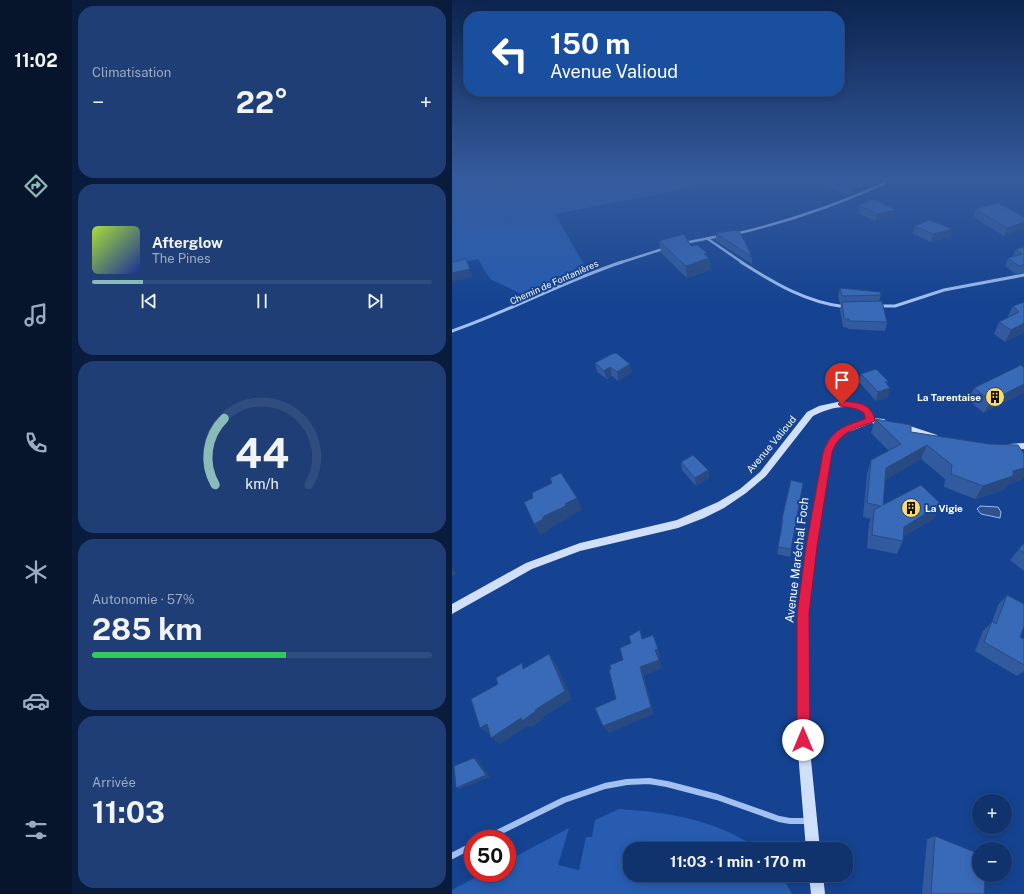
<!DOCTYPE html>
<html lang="fr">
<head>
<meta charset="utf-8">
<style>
	:root { --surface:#10326d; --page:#1e3e75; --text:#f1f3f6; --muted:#9caac2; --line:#304d80; --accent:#8bbbb9 }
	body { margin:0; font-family:"Public Sans",sans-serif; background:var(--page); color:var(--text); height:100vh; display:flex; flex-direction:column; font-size:15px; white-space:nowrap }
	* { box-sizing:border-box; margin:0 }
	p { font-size:13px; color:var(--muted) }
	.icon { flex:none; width:22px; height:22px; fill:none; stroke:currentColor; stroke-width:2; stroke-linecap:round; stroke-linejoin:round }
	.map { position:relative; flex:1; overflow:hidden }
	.drawer { display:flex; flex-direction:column; gap:6px; padding:6px; background:#091c3c; width:380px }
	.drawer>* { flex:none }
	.hud { position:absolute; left:12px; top:12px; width:380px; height:84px; border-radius:16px; box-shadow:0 2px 10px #0003,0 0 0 1px var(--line); background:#1a4fa0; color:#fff; overflow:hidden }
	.tools { position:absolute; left:520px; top:794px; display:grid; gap:8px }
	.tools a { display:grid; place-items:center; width:40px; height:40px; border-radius:50%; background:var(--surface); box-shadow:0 2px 10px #0003,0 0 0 1px var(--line); font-size:20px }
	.speed { position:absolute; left:12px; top:830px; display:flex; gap:8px; font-size:20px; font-weight:700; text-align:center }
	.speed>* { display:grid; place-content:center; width:52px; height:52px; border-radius:50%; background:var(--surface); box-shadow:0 2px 10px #0003,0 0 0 1px var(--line); line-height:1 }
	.speed .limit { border:6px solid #d22; background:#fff; color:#111 }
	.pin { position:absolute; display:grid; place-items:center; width:34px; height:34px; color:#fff; margin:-41px -17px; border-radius:50% 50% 50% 0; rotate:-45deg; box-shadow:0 0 4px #0007 }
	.pin .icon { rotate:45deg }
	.me { position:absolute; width:44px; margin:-22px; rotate:0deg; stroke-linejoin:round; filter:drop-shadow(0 0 3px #0008) }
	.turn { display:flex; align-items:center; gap:14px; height:84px; padding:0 20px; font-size:18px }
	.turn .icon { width:52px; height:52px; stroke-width:2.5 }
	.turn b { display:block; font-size:28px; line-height:34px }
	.big { font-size:30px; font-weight:700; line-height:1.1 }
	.drawer .tile { flex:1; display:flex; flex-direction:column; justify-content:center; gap:6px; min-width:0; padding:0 14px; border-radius:16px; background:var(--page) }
	.drawer .dial { align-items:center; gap:0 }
	.dial svg { height:104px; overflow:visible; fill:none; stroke:var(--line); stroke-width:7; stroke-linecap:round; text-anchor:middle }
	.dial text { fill:var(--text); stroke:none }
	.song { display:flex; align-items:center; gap:12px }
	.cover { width:48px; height:48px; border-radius:6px; background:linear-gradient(135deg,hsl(80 70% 55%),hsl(230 70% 35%)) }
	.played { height:4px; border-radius:2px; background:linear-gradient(90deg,var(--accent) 15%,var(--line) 15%) }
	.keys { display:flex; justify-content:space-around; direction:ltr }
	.heat { display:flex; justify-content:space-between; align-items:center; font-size:22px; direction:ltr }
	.charge { height:6px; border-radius:3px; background:linear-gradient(90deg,#34c759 57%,var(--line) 0) }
	.trip { position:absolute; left:171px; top:842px; width:230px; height:40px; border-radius:16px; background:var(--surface); box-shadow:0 2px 10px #0003,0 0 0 1px var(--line); font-weight:700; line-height:40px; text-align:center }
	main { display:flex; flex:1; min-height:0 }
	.tabs { display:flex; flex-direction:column; width:72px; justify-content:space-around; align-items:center; background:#06142c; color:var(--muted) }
	.tabs .icon { width:28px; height:28px }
	.tabs .active { color:var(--accent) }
	.tabs b { font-size:18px; color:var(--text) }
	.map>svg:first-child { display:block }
	.green { fill:#275cb0 }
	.water { fill:#30528c; stroke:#94bbf4 }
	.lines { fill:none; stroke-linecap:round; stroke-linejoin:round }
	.street-far2 { stroke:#a2c1f1; stroke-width:2.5 }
	.street-far1 { stroke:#a2c1f1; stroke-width:3 }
	.street { stroke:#a2c1f1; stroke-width:6 }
	.secondary { fill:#d0e0fb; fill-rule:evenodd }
	.wall { fill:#315b9e }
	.shaded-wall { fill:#284a81 }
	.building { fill:#396ab8; stroke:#284a81 }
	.route { fill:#e11d48; stroke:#92132f }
	.labels { text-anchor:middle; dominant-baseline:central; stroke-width:4; stroke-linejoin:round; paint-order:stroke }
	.far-street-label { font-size:9px; fill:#fff; stroke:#154391 }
	.poi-label { font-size:10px; font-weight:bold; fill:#fff; stroke:#154391; text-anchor:end }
	.street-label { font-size:10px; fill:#fff; stroke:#154391 }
	.near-street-label { font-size:12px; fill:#fff; stroke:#154391 }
</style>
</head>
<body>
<main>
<nav class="tabs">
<b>11:02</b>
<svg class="icon active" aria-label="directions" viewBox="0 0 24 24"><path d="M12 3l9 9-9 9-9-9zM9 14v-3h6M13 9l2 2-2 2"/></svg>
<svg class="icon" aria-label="music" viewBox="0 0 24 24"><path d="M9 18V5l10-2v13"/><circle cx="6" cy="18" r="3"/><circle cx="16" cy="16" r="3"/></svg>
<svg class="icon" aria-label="phone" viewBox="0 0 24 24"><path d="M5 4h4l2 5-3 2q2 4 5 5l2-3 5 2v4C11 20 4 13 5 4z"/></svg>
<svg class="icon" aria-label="climate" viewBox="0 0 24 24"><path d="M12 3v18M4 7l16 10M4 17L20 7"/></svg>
<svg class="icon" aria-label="car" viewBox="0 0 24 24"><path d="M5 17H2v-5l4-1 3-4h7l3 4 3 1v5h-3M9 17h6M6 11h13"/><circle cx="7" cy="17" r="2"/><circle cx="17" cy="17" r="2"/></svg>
<svg class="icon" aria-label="filters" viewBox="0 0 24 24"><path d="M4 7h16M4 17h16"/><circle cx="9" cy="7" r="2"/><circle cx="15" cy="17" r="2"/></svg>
</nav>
<section class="drawer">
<div class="tile"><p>Climatisation</p>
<div class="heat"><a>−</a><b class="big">22°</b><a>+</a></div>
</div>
<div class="tile">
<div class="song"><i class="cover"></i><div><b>Afterglow</b><p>The Pines</p></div></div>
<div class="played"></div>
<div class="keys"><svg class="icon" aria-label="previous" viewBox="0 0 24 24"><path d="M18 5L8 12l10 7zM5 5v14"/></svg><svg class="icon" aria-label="pause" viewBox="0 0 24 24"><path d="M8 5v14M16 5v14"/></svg><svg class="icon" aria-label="next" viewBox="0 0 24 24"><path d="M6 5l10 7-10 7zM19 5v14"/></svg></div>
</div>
<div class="tile dial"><svg viewBox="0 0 100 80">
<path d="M14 69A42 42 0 1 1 86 69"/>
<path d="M14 69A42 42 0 0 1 21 18" stroke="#8bbbb9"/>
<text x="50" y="56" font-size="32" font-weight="700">44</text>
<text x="50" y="72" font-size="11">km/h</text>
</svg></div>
<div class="tile"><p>Autonomie · 57%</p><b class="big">285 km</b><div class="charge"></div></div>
<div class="tile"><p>Arrivée</p><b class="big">11:03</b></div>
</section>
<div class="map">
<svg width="572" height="894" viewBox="0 0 572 894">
	<rect width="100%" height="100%" fill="#154391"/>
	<g class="green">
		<polygon points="0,177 457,177 457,180 421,181 394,194 347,179 270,182 103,214 137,273 80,299 38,279 26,259 0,265"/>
		<path d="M167,809C216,812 265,820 306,849H178V875H329L340,894H0V890L32,873H55V861L117,828L106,865L127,870L134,837H140L143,820Z"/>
	</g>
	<polygon class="water" points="528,506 546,507 549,512 548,518 529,514 525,509"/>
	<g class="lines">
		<g class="street-far2">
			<path d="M283,234C335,222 385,205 433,183L435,177"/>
			<polyline points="256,239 291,263"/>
			<polyline points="232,243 268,236"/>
			<polyline points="167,263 214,248"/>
		</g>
		<g class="street-far1">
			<path d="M289,262C322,283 355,303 394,307"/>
			<polyline points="426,306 443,306 492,290 572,275"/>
			<path d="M0,331C58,311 112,281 170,262"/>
		</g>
		<g class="street">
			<polyline points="33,839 112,800 153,786 175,782 197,781 215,784 265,797 327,819 338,821 356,821"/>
			<polyline points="0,856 21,845"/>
		</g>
		<g class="secondary">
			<path d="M390,401C403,403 417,402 421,418L432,419L436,422L432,425L419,423L394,433L388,437L383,443L379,453L364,547L356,613L357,740L368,849H354L345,740L346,613L354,547L371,453C380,428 391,428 414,419L413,413C396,402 377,408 361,416L314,476L294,493L272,508L252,518L226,528L128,551L80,569L0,614V604L74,563L128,543L225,520L266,502L288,489L308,472L355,412L367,406Z"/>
			<polygon points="449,423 485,435 486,437 482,440 446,428 445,426 446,424"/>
			<polygon points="572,443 572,449 557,450 553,447 557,444"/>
			<polygon points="357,875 371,875 373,894 359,894"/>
		</g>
	</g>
	<g class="wall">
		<polygon points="407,205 442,217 423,221 406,213"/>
		<polygon points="523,209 572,217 552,236 521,217"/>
		<polygon points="463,226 498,237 479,242 461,234"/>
		<polygon points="264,233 300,257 300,264 264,241"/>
		<polygon points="207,241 239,246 257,258 258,270 235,278 209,253"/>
		<polygon points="572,247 572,273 564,274 553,266 556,258 560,257 564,249"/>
		<polygon points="388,288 429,295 427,301 435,322 433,331 396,329 396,328 391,327 388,310 389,304 388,304 386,296"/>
		<polygon points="572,302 572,332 553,342 542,334 547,322 555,318 561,306"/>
		<polygon points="143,363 180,372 166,381 160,376 155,379 145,372"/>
		<polygon points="572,368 532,413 516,400 522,388"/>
		<polygon points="409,374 436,381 435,385 436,397 424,401 407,382"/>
		<polygon points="423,419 459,432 571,479 556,484 552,490 523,499 492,487 493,479 469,459 433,480 431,505 489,504 482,518 451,537 451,541 445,554 415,548 417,523 419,519 411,517 415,474 419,460 437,451 419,433"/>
		<polygon points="229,462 256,470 257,478 244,486 230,470"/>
		<polygon points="350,491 338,557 325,554 330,527 329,527 330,519"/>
		<polygon points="572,543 572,571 558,560"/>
		<polygon points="555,595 568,637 572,639 572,671 565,676 523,651 531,631 540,622 546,605"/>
		<polygon points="483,836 532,894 470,894 475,839"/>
	</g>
	<g class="shaded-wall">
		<polygon points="444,210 442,217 423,221 425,214"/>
		<polygon points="572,222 572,229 552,236 555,228"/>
		<polygon points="501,229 498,237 479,242 481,234"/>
		<polygon points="255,253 255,259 257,258 258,270 235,278 234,266 252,254"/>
		<polygon points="14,259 21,277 0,282 0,273"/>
		<polygon points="572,323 572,332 553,342 559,330"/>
		<polygon points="178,364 180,372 166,381 165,372"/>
		<polygon points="158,367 160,376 155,379 152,371"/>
		<polygon points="572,384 572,393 532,413 539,401"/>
		<polygon points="438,388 436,397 424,401 426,392"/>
		<polygon points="475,445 469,459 430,482 434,468"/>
		<polygon points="572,468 572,477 571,479 556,484 552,490 523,499 531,486 561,471"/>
		<polygon points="256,470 257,478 244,486 243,478"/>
		<polygon points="125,498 130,510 118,516 119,517 98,528 96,531 88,535 82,524 92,516 113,504"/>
		<polygon points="489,504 482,518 446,540 452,527"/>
		<polygon points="0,566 4,574 0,576"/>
		<polygon points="206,649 209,658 206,659 203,650"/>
		<polygon points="97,654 104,663 120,699 91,717 92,719 78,728 76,726 48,744 39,738 69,718"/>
		<polygon points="207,660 210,668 192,676 202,714 157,733 151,726 188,667"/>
		<polygon points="35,724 38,735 28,728"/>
		<polygon points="22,758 26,760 38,777 8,789 4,788"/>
	</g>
	<g class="building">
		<polygon points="421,199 444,210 425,214 407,205"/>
		<polygon points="546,203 572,217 572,222 555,228 523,209"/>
		<polygon points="477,220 501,229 481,234 463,226"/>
		<polygon points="286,230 292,240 300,257 264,233"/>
		<polygon points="232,234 239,246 245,245 255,253 252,254 257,258 234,266 207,241"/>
		<polygon points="572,247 572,265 567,266 556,258 570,254 564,249"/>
		<polygon points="14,259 18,269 0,273 0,262"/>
		<polygon points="388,288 428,292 429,295 390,296"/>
		<polygon points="430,301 435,322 398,321 397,319 392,319 390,302"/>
		<polygon points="572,302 572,323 559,330 547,322 567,312 561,306"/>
		<polygon points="164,353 178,364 165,372 158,367 152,371 143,363 160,354"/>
		<polygon points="569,365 572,368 572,384 539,401 522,388"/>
		<polygon points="424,369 436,381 433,382 438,388 426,392 409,374"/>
		<polygon points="423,419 459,425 459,432 537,444 566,445 572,454 572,468 561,471 561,476 531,486 499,474 500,465 475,445 434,468 431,505 469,485 489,504 452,527 451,541 420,535 422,510 429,506 415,503 419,460 449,444"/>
		<polygon points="241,455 256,470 243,478 229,462"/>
		<polygon points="109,473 125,498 113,504 114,506 92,516 90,520 82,524 72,502 81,498 80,493 100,483 98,478"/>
		<polygon points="339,480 351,483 339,549 326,547 331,520 330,519"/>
		<polygon points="572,543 572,553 567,549"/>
		<polygon points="555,595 572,604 572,626 568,637 572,639 572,665 532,642 540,621 544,624"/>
		<polygon points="188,630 190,639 201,635 206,649 203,650 207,660 188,667 199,707 151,726 143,708 164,699 157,670 159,669 158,665 171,660 168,648 179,643 177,636"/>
		<polygon points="97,654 113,691 83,710 84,711 70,721 69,718 39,738 35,724 28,728 19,699 46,684 44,678 70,663 71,669"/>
		<polygon points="22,758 34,775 4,788 2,766"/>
		<polygon points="483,836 527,854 527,875 533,875 532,894 479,894"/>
	</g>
	<linearGradient id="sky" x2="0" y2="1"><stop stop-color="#0c2550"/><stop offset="0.59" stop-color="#355b9d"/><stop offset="1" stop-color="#355b9d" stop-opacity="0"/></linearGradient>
	<rect width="572" height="302" fill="url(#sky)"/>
	<path class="route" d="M390,401C407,403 418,402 423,420L421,422C402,429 387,432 380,453L365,547L357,614L358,740L356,745L351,747L347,745L345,740V614L354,547L371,453C380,429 390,427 413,419L412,413L405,409L388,406L386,404L388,402Z"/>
	<defs>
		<symbol id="building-disc" viewBox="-11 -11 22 22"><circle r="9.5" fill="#ffdb62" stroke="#154391"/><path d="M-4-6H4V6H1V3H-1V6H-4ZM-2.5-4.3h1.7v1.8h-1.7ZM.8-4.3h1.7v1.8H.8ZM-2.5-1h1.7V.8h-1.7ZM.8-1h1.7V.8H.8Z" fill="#111"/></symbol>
	</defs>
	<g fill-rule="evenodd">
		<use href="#building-disc" x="532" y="386" width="22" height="22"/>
		<use href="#building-disc" x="448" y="497" width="22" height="22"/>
	</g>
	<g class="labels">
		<g class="far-street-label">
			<text transform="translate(102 282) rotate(-24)">Chemin de Fontanières</text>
		</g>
		<g class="poi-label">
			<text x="529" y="397">La Tarentaise</text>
			<text x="473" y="508" text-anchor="start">La Vigie</text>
		</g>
		<g class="street-label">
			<text transform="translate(319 444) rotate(-50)">Avenue Valioud</text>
		</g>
		<g class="near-street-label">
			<text transform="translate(345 560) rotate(-83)">Avenue Maréchal Foch</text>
		</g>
	</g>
</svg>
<div class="tools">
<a>+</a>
<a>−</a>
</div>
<div class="speed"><div class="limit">50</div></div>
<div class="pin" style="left:390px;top:404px;background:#d93025"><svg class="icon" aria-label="arrive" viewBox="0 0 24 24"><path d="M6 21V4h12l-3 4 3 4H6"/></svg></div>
<svg class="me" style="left:351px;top:740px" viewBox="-20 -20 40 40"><circle r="19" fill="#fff"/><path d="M0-13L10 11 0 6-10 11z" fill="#e11d48"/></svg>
<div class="trip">11:03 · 1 min · 170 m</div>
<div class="hud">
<div class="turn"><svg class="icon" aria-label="left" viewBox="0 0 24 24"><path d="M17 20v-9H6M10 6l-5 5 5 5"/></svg><div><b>150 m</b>Avenue Valioud</div></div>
</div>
</div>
</main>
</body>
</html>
